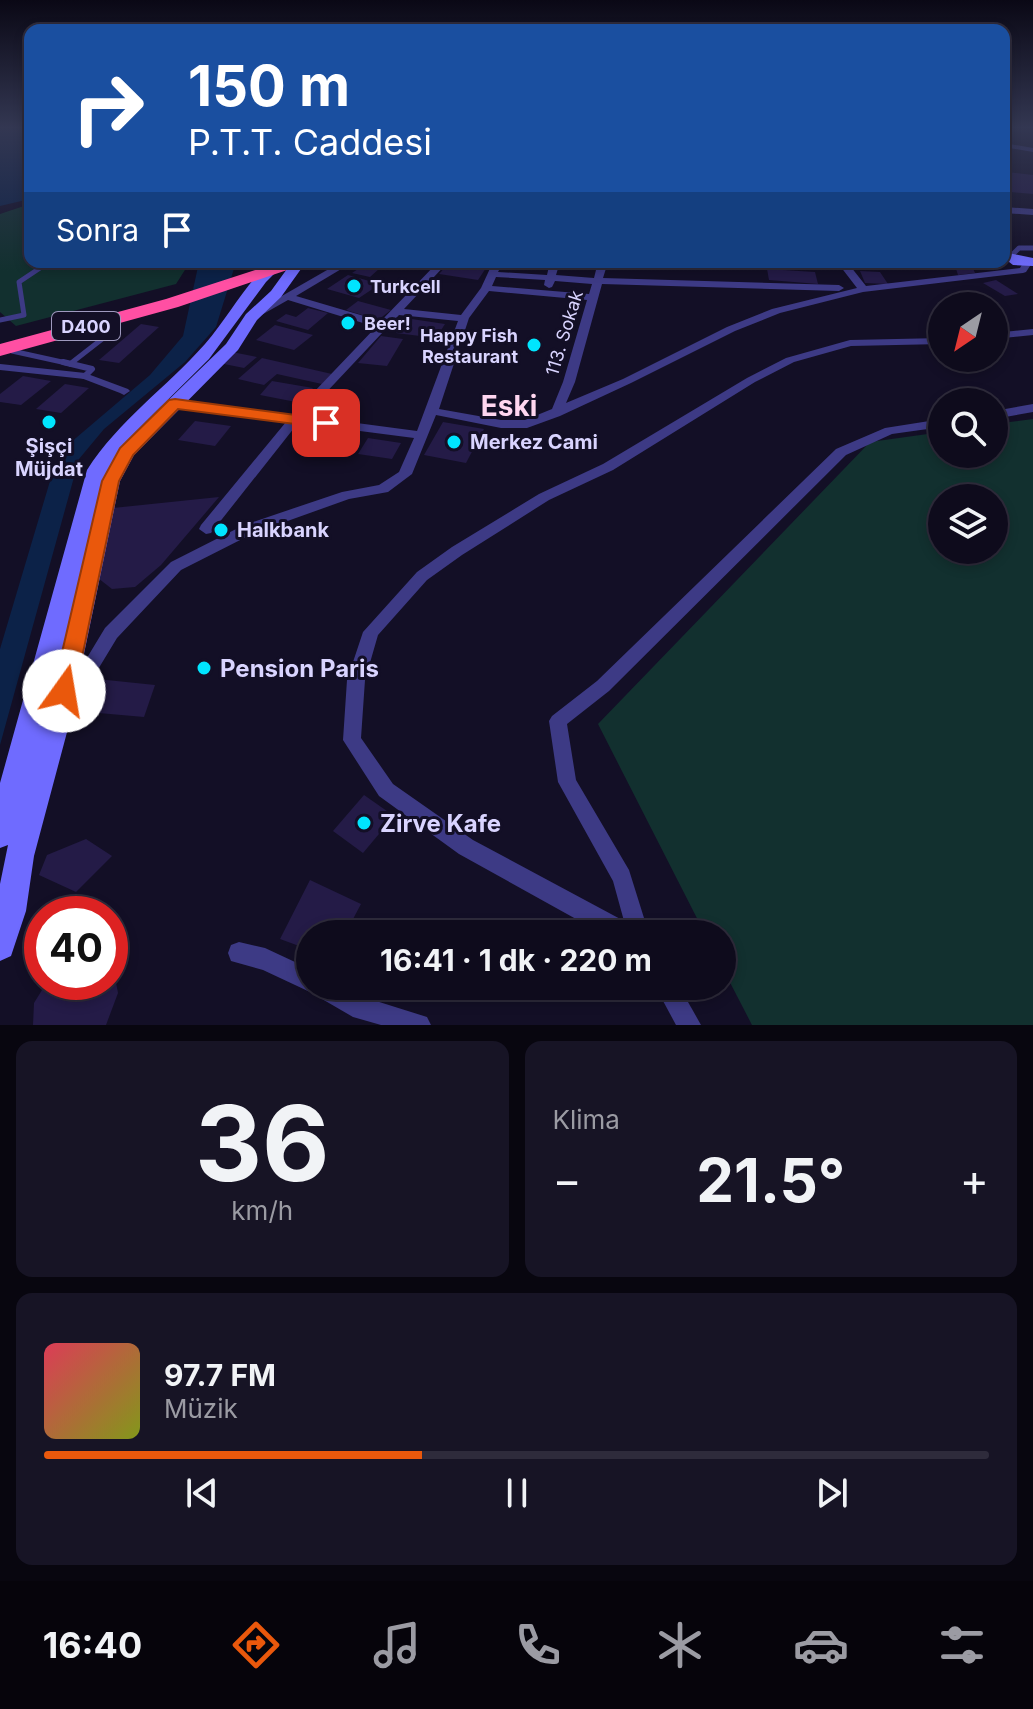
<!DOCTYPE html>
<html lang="tr">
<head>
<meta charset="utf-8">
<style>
	:root { --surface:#0e0b1c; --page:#171425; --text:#f1f3f6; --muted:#9b9ba3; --line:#2e2b3b; --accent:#ea580c }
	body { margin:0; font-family:Inter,sans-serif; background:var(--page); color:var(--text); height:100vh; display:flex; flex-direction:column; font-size:30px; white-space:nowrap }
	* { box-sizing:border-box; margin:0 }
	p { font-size:26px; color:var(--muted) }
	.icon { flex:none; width:44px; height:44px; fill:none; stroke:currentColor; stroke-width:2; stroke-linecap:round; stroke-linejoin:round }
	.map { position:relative; height:1025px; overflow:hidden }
	.details { display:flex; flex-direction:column; gap:16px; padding:16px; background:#08060f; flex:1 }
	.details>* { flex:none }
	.banner { position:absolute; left:24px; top:24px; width:986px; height:244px; border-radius:16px; box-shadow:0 4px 12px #0003,0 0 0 2px var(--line); background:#1a4fa0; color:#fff; overflow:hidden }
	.needle { width:52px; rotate:215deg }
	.tools { position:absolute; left:928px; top:292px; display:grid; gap:16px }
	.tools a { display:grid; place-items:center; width:80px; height:80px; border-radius:50%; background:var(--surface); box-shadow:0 4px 12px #0003,0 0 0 2px var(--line); font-size:40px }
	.speed { position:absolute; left:24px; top:896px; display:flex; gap:16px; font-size:40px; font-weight:700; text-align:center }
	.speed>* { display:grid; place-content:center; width:104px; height:104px; border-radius:50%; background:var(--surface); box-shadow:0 4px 12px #0003,0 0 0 2px var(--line); line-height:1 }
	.speed .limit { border:12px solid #d22; background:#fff; color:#111 }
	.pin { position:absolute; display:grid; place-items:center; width:68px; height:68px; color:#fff; margin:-34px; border-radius:16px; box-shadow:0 4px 12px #0006 }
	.me { position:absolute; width:88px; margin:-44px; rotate:13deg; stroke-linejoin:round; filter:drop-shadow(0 0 6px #0008) }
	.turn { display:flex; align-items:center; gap:28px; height:168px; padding:0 32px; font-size:36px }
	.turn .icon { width:104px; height:104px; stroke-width:2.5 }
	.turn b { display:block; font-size:56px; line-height:68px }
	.then { display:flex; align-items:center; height:76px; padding:0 32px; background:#0003; gap:16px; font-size:30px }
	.big { font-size:60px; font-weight:700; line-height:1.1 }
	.details .widget { flex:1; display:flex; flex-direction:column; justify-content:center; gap:12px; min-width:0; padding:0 28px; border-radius:16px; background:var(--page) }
	.details .dial { align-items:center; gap:0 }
	.dial b { font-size:104px; line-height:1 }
	.song { display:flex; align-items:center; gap:24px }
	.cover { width:96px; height:96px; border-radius:12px; background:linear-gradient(135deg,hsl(350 70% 55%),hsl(70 70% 35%)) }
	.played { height:8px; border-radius:4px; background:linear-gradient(90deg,var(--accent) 40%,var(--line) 40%) }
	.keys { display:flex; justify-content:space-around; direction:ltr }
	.heat { display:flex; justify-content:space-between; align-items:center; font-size:44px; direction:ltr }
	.details .tiles { flex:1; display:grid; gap:16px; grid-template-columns:1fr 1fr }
	.widget:last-child { grid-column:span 2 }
	.trip { position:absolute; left:296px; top:920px; width:440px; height:80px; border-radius:40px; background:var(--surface); box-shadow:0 4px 12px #0003,0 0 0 2px var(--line); font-weight:700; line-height:80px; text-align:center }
	.tab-bar { display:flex; height:128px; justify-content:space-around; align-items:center; background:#06040b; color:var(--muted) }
	.tab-bar .icon { width:56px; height:56px }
	.tab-bar .selected { color:var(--accent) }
	.tab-bar b { font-size:36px; color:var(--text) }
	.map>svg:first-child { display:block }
	.green { fill:#12302f; fill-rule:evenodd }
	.water { fill:#0c2248 }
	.building { fill:#241b47 }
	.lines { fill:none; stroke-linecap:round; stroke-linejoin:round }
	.lane-far1 { stroke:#3d3a85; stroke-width:5 }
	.lane { stroke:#3d3a85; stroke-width:6 }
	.street { fill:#3d3a85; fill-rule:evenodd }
	.secondary { fill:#6f6bff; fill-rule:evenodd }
	.highway { fill:#ff4fa3; fill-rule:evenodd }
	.route { fill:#ea580c; stroke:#983908; stroke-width:2 }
	.poi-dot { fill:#00e5ff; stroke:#130f26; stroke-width:3 }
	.labels { text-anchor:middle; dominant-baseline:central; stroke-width:6; stroke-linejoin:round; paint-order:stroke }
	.far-poi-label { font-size:18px; font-weight:bold; fill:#d9d4ff; stroke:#130f26; text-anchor:start }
	.shield { fill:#130f26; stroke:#9e99be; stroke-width:2 }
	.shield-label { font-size:18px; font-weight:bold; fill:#d9d4ff }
	.far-street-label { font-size:18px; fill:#d9d4ff; stroke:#130f26 }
	.poi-label { font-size:20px; font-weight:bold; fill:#d9d4ff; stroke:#130f26; text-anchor:start }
	.near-poi-label { font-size:24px; font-weight:bold; fill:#d9d4ff; stroke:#130f26; text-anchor:start }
	.district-label { font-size:28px; font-weight:bold; fill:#ffd6f0; stroke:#130f26 }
</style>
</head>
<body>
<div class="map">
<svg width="1033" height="1025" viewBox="0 0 1033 1025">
	<rect width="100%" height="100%" fill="#130f26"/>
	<g class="green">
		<polygon points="30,204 30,262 190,262 176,284 16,326 0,312 0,214"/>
		<path d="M1033,419V1025H752L722,967V934H705L598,724L870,442L942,432V454H994V424ZM942,498H994V550H942Z"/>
	</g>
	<g class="water">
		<polygon points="0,127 30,127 30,199 0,206"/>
		<polygon points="199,262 236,262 216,327 185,362 104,429 79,459 0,745 0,649 53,471 63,449 150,375 183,336"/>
	</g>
	<g class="building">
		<polygon points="1007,172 1033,175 1033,194 1011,192"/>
		<polygon points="954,262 970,262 975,273 958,275"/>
		<polygon points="449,263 486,268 478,280 439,274"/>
		<polygon points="364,265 380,268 370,277 352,273"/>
		<polygon points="767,269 815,272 818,284 769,280"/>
		<polygon points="860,271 880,272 888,284 865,283"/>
		<polygon points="348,275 380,284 359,298 327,289"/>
		<polygon points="996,280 1018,294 1005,296 983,283"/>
		<polygon points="358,301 391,310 378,320 346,310"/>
		<polygon points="308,308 328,313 308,330 276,321 286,314 296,317"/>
		<polygon points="405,318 445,324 436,338 396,333"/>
		<polygon points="141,324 159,327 119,363 99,360"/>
		<polygon points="275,325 313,335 294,350 256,340"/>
		<polygon points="381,336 403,339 387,366 358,363"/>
		<polygon points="232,352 257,357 244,368 219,363"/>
		<polygon points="262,358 332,374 322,384 277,374 264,385 238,379"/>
		<polygon points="23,376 51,381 21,405 0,402 0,394"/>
		<polygon points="272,381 313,388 301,403 260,395"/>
		<polygon points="65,384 89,388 61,413 36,409"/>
		<polygon points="195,421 231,426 215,446 178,440"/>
		<polygon points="443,422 484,429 466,463 424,455"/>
		<polygon points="368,438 401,443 392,459 358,454"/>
		<polygon points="219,497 161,565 135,587 112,589 98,578 113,508"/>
		<polygon points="97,679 155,685 144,717 76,711"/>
		<polygon points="364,795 394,816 363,853 333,831"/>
		<polygon points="86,839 112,856 76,892 39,875 47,855"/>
		<polygon points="310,880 361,904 345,934 310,934 310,950 280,939"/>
		<polygon points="110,951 118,993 106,1025 33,1025 34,1003 47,982 110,982"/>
	</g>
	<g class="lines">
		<g class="lane-far1">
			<polyline points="1014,253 1019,248 1033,248"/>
			<polyline points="0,320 24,315 19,282 49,262"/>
			<polyline points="10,347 12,351 71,364"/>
			<polyline points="70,364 106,336"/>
		</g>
		<polyline class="lane" points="0,367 85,376 92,369 63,362"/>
		<g class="street">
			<polygon points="1004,143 1033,148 1033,152 1004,147"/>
			<polygon points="1004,207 1033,209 1033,215 1004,213"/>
			<path d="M1027,260L1032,263L1026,272L1023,273L863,292L780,313L735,331L631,383L560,416L527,428H501L436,415L412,474L388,492L349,499L254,533L181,570L117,638L74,709L68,711L62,709L59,704L105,628L171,562L244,525L342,492L379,485L399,472L414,438L298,423L211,533L206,534L199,529L201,525L286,422L156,405L150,401L156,397L292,415L376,327L288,300L258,317H250L249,315L341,262H353L296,296L381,321L438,262H448L404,309L461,315L481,288L493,262H503L498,272L547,275L550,262H560L556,275L594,278L598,262H608L603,278L839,285L844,288L839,291L602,284L575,382L566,403L623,379L727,327L772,309L857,288L837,262H847L866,286L1020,268L1024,261ZM496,277L545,280L544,285L549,288L552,287L555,281L592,284L589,294L492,286ZM489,291L587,300L563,382L552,409L525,420H501L439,409L469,318ZM399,315L458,321L417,431L304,416Z"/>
			<polygon points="671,262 726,262 728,264 723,267 676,265"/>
			<polygon points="1033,329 1033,335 994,339 994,333"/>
			<polygon points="942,338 942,344 851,346 794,362 755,382 613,470 549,500 462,555 427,580 378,635 365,680 361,738 393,784 473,840 624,921 613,881 558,782 549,721 552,716 597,681 836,449 885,428 942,419 942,427 892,434 846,455 609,691 567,724 576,780 629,870 649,934 603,934 459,854 379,796 343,740 347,680 363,632 417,572 452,547 539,494 603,464 747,378 786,358 850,340"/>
			<polygon points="85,373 128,389 130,391 124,395 120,393 81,378 81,374"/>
			<polygon points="1033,404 1033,412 994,419 994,411"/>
			<polygon points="239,942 265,948 310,969 310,986 342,986 357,995 427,1017 431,1025 381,1025 353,1017 310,992 263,970 231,961 228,953 231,945"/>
			<polygon points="655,986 679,986 701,1025 676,1025"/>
		</g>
		<g class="secondary">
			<polygon points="1004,252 1033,258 1033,266 1013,265 1004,258"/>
			<path d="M271,262H286L266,282L209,359L121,446L226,344L246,314L271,291L292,262H306L281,297L257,320L238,350L134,455L120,481L70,721L34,856L26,911L11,956L0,961V884L8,845L0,848V783L87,470C119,420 166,388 205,344C228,318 244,285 271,262Z"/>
		</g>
		<polygon class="highway" points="280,262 304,262 302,265 178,307 0,356 0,344 166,299"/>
	</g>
	<linearGradient id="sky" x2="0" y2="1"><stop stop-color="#0a0815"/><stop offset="0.47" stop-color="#333752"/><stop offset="1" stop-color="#333752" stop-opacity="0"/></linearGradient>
	<rect width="1033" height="271" fill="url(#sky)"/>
	<polygon class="route" points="175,399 326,419 334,423 326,428 178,409 133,455 119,481 75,691 72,698 64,701 56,698 53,691 102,481 120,448 169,400"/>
	<g class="poi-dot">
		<circle cx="354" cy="286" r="8"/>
		<circle cx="348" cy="323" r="8"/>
		<circle cx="534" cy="345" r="8"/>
		<circle cx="49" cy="422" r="8"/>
		<circle cx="454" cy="442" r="8"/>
		<circle cx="221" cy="530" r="8"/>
		<circle cx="204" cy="668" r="8"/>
		<circle cx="364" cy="823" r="8"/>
	</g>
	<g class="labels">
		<g class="far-poi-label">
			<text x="370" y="286">Turkcell</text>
			<text x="364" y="323">Beer!</text>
			<text x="518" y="335" text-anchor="end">Happy Fish<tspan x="518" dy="21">Restaurant</tspan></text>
		</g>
		<rect class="shield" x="52" y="312" width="68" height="28" rx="6"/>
		<g class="shield-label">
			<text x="86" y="326">D400</text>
		</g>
		<g class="far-street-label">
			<text transform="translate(564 333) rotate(-73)">113. Sokak</text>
		</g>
		<g class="poi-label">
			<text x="470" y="442">Merkez Cami</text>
			<text x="49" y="446" text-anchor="middle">Şişçi<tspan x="49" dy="23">Müjdat</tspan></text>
			<text x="237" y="530">Halkbank</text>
		</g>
		<g class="near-poi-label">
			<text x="220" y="668">Pension Paris</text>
			<text x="380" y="823">Zirve Kafe</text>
		</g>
		<g class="district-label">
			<text x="509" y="406">Eski</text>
		</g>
	</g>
</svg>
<div class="tools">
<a><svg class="needle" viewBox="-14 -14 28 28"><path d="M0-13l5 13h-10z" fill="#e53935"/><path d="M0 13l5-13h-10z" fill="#9b9ba3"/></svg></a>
<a><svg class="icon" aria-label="search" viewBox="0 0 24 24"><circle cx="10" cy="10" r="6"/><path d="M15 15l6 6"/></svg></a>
<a><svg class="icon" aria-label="layers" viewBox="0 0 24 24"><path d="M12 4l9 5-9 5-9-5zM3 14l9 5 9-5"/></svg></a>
</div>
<div class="speed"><div class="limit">40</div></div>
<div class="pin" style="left:326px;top:423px;background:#d93025"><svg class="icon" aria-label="arrive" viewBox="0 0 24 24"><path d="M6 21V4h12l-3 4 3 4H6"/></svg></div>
<svg class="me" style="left:64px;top:691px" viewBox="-20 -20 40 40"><circle r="19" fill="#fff"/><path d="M0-13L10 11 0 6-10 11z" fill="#ea580c"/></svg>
<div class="trip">16:41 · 1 dk · 220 m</div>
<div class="banner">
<div class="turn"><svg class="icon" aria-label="right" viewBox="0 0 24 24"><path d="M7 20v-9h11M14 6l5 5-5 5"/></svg><div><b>150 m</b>P.T.T. Caddesi</div></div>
<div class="then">Sonra<svg class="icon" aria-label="arrive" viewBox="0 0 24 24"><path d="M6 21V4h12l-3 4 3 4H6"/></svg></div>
</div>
</div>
<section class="details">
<div class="tiles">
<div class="widget dial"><b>36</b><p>km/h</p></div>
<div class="widget"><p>Klima</p>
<div class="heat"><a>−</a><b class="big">21.5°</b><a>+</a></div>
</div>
<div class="widget">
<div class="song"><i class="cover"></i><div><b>97.7 FM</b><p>Müzik</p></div></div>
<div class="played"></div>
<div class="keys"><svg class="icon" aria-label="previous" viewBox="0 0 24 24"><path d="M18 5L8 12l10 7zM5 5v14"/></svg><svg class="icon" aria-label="pause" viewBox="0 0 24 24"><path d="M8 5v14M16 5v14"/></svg><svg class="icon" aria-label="next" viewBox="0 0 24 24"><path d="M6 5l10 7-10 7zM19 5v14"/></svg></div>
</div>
</div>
</section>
<nav class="tab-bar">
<b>16:40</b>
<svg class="icon selected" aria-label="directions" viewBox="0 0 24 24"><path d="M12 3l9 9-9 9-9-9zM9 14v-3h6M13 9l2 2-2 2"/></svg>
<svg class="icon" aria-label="music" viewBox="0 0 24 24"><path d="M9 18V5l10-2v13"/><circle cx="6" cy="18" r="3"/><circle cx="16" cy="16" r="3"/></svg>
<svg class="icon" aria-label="phone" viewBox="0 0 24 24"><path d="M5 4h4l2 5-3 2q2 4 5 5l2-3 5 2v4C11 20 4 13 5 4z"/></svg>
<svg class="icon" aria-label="climate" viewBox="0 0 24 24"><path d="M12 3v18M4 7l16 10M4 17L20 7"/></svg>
<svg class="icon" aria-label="car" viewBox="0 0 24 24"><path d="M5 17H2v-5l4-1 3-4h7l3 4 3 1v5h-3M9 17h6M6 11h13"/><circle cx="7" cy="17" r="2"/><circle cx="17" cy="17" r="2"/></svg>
<svg class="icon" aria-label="filters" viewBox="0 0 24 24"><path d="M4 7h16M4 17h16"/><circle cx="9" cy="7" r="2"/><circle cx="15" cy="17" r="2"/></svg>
</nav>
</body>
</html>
